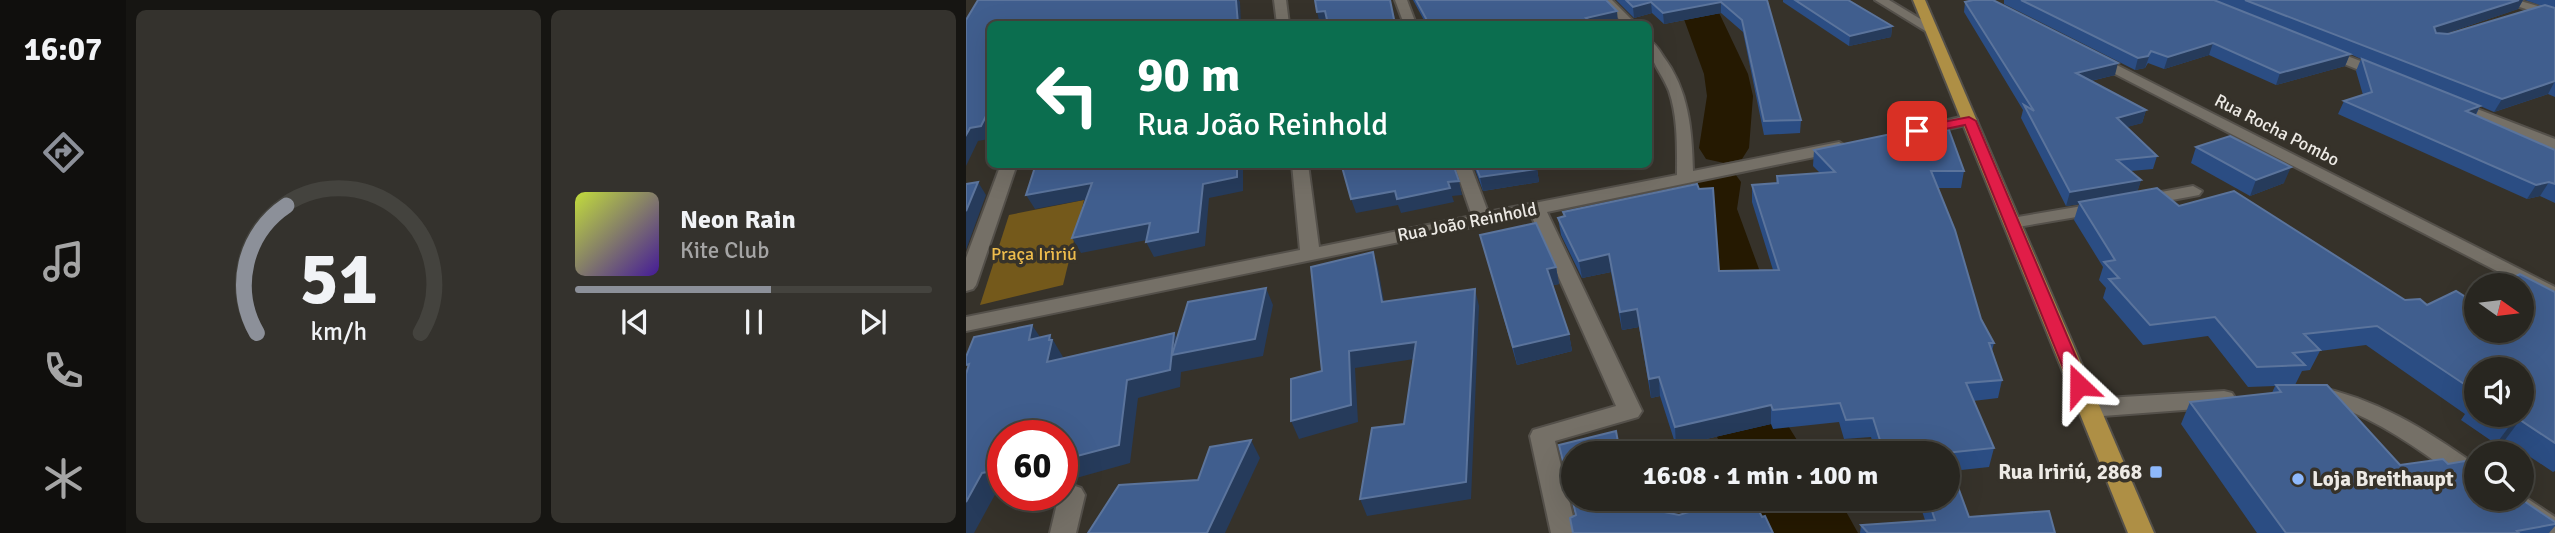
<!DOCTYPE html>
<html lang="pt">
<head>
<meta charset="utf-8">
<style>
	:root { --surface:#282620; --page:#34322d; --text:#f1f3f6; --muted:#a5a5a5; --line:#44433e; --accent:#8c9099 }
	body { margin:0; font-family:Signika,sans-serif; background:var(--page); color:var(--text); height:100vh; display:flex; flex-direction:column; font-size:26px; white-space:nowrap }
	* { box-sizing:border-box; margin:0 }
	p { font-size:23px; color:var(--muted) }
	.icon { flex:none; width:38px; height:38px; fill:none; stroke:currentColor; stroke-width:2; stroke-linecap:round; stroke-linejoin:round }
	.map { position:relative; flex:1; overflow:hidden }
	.panel { display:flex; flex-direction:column; gap:10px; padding:10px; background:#161512; width:840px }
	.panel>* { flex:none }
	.hud { position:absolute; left:21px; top:21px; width:665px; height:147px; border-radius:10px; box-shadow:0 7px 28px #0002,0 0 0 2px var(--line); background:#0b6e4f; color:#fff; overflow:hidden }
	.needle { width:46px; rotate:104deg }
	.controls { position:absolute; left:1498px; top:273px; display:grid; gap:14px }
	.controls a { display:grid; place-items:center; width:70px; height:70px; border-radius:50%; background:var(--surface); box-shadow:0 7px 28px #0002,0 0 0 2px var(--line); font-size:35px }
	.speed { position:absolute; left:21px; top:420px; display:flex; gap:14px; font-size:35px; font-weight:700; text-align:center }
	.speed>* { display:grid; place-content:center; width:91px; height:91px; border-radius:50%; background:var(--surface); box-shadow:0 7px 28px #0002,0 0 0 2px var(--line); line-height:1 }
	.speed .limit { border:10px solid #d22; background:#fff; color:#111 }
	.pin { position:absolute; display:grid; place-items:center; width:60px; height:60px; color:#fff; margin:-30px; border-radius:14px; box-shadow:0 4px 10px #0006 }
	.me { position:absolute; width:77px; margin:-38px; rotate:337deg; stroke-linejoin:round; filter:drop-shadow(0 0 5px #0008) }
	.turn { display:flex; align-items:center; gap:24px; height:147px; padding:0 35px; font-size:32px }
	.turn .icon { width:91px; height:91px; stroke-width:2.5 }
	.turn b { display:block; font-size:49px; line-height:60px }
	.panel .widget { flex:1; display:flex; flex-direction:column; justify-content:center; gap:10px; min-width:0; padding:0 24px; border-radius:10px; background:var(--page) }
	.panel .dial { align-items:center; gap:0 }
	.dial svg { height:182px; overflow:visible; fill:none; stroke:var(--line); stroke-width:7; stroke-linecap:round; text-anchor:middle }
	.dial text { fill:var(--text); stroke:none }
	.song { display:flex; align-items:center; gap:21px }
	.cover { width:84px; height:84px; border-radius:10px; background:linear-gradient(135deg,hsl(70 70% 55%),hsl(260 70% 35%)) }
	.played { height:7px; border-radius:4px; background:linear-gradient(90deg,var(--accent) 55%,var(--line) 55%) }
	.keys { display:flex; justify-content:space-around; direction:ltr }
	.panel .tiles { flex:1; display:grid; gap:10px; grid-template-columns:repeat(2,1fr) }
	.trip { position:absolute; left:595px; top:441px; width:399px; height:70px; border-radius:35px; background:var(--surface); box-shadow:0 7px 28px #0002,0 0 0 2px var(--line); font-weight:700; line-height:70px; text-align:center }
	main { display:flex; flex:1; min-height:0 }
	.menu { display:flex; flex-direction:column; width:126px; justify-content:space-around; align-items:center; background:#100f0d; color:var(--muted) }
	.menu .icon { width:49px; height:49px }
	.menu .current { color:var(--accent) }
	.menu b { font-size:32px; color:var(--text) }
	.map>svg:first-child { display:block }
	.green { fill:#74591b }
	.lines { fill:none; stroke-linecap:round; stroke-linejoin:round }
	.river { fill:#251901; fill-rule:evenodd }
	.minor-casing { stroke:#54504a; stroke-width:4 }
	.tertiary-casing { stroke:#54504a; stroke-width:4 }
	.primary-casing { stroke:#54504a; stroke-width:4 }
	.minor { fill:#757067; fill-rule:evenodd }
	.tertiary { fill:#757067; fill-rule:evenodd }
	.primary { fill:#ae8f45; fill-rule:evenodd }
	.wall { fill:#2b4d83; fill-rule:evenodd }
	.shaded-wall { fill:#263b5b }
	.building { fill:#405e8e; stroke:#5b749c; stroke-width:2 }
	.route { fill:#e11d48; stroke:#92132f; stroke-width:2 }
	.poi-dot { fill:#8eb9fc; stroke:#36322a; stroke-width:2.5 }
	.labels { text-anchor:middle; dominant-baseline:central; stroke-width:7; stroke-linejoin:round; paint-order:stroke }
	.street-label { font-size:18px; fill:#edeae5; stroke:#36322a }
	.park-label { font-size:18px; fill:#eebc4c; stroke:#36322a }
	.near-poi-label { font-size:21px; font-weight:bold; fill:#edeae5; stroke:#36322a; text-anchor:end }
</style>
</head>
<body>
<main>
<nav class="menu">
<b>16:07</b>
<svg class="icon current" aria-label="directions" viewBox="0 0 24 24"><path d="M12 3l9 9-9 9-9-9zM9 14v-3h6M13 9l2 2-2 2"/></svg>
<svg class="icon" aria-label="music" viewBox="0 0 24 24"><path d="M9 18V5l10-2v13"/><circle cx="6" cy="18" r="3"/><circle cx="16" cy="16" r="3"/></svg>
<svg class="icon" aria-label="phone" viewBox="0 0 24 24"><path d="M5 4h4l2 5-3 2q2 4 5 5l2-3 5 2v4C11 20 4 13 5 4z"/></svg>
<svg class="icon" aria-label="climate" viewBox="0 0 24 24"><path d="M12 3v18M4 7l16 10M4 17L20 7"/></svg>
</nav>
<section class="panel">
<div class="tiles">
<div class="widget dial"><svg viewBox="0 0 100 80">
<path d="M14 69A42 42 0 1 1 86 69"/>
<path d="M14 69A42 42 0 0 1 27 13" stroke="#8c9099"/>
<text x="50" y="56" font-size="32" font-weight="700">51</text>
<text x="50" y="72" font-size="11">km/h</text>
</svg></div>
<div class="widget">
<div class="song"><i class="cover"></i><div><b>Neon Rain</b><p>Kite Club</p></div></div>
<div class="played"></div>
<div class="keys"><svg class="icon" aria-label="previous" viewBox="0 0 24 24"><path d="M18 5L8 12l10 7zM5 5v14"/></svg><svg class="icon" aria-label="pause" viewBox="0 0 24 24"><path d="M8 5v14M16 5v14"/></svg><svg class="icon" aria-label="next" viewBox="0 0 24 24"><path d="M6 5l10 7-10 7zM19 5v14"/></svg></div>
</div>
</div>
</section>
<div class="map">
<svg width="1589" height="533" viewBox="0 0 1589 533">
	<rect width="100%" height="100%" fill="#36322a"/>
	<polygon class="green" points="118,200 97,285 14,305 43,215"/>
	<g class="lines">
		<g class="river">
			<polygon points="711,0 747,0 782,74 787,96 783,148 776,159 758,163 740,159 733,148 741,96 738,74"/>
			<polygon points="748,166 767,171 775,182 771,209 801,291 808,403 839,453 760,453 734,407 737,291 715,209 721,182 729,171"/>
			<polygon points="787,499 873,499 892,533 805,533"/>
		</g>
		<defs>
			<g id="minor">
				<polygon points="308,0 320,0 323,24 311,24"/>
				<polygon points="429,0 441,0 450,24 438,24"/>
				<polygon points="633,0 646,0 670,24 658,24"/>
				<polygon points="909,0 923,0 971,29 969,32 961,32"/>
				<path d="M682,40C689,43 693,49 697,56C723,90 726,130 727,171L873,142L881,147L873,152L581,212L676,411L672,417L589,441L611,533H585L564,436L567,430L650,406L565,215L0,331V317L334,250L326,164H342L353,247L506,216L488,164H504L522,212L711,175C711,147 712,118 703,91C696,73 682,59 682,40Z"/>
				<polygon points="1358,47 1423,72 1425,75 1423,78 1413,78 1353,54 1353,48"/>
				<polygon points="1129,54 1589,287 1589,301 1124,61 1122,58"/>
				<polygon points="1488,100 1589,139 1589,150 1483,107 1481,104"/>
				<polygon points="1003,115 1008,117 1011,120 1008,123 948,137 940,132 943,129"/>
				<polygon points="35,164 51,164 10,285 7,289 0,291 0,258"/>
				<polygon points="1227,186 1236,191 1233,195 1174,206 1165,201 1174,196"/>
				<polygon points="1134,203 1140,204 1143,208 1140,212 1046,228 1037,223 1046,218"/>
				<path d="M1347,386C1410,398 1459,429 1510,465V488L1501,485C1465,458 1428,430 1386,412C1371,406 1355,404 1339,400L1336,394L1339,388Z"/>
				<polygon points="1258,391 1266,393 1270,399 1266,405 1258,407 1123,417 1115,414 1111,408 1115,402 1123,399"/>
				<polygon points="106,485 115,488 119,495 110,533 84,533 93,495 96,495 97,488"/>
				<polygon points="1556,495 1589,517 1589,533 1571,533 1532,506 1528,499 1556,499"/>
			</g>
			<polygon id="tertiary" points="1533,0 1551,0 1589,11 1589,19"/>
			<polygon id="primary" points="947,0 959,0 1188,533 1162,533"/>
		</defs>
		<use href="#minor" class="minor-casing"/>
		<use href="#tertiary" class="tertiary-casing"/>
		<use href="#primary" class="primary-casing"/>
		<use href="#minor" class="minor"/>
		<use href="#tertiary" class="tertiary"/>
		<use href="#primary" class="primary"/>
	</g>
	<g class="wall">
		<polygon points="447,0 640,0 652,22 642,24 460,24"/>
		<polygon points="650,0 801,0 835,120 834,133 798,135 777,32 755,13 698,24 686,13 668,18"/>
		<polygon points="817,0 882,0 926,26 925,37 883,46 817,2"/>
		<polygon points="1038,0 1557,0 1552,9 1478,34 1482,34 1577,6 1559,0 1589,0 1589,97 1582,94 1528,112 1514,106 1510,115 1589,150 1589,203 1574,196 1561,199 1372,114 1378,101 1397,95 1390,71 1395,59 1384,54 1379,66 1310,85 1243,55 1198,69 1182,63 1179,68 1169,70 1038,4"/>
		<path d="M999,2L1149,75L1125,81L1180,110L1176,123L1160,127L1191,156L1187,169L1165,171L1175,180L1171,192L1213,206L1439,300L1461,305L1503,299L1589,292V471L1587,472L1539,440L1530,444L1495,420L1499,414L1400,345L1354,351L1344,370L1336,371L1329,385L1434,465L1482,464L1589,522V526L1583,533H1291L1215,424L1224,402L1306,393L1309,386L1282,387L1242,336L1177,345L1137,298L1140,288L1133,280L1137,267L1108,220L1113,204L1100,206L1055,118L1057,110L998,12ZM1510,369L1556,415H1510Z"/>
		<polygon points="1230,147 1318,183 1284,196 1225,163"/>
		<polygon points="848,150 998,171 995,188 972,188 1015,319 1028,343 1026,351 1036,380 1032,398 1007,401 1028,448 1023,467 986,471 1003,517 1089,533 894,533 895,525 959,520 952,499 982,499 982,453 910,453 905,437 878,439 873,422 807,429 805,424 710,446 694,396 685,398 673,327 656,330 645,272 616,278 595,235 592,218 598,216 597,212 753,271 807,270 786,202 786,185 810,184 811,176 854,173 847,166"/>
		<polygon points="507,164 596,164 571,169 573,182 517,191"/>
		<polygon points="514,235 590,267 593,284 587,285 603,334 606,351 551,365"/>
	</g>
	<g class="shaded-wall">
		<polygon points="270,0 273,0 274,2 275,24 272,24"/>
		<polygon points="1553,0 1557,0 1552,9 1463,39 1468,27"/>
		<polygon points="685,2 686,13 668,18 667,7"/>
		<polygon points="755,2 755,13 698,24 697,13"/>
		<polygon points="359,11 362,22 354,24 351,12"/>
		<polygon points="651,11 652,22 642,24 621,24 620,18"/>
		<polygon points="926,26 925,37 883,46 884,36"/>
		<polygon points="1247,43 1243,55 1198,69 1202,57"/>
		<polygon points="1185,51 1179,68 1169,70 1172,58"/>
		<polygon points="1384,54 1379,66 1310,85 1314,73"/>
		<polygon points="1152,63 1149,75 1107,85 1110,73"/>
		<polygon points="1589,81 1582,94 1528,112 1536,99"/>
		<polygon points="1514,106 1507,119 1500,111"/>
		<polygon points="24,108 24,136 23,139 12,141 0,166 0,135 4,128"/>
		<polygon points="1180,110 1176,123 1147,131 1151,118"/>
		<polygon points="271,164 277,164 277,191 243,198 239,246 188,257 180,242 237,184"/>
		<polygon points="569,164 596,164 571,169 573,182 517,191 514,177"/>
		<polygon points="1325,167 1318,183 1284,196 1290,180"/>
		<polygon points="1175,180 1171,193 1113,202 1113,204 1100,206 1104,192"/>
		<polygon points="493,181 496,195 486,196 488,202 435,213 432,205 390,213 385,199"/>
		<polygon points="12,182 20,195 0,250 0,211"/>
		<polygon points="1583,182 1574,196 1561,199 1570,185"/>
		<polygon points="126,183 133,197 69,209 60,195"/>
		<polygon points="184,223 191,238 115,253 106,238"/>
		<polygon points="407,252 412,268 421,318 416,302"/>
		<polygon points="643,254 645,272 616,278 613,261"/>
		<polygon points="590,267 593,284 584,286 581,269"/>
		<polygon points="300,288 307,305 297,356 215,372 214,387 172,398 164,463 96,482 96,460 161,380 208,333 217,350"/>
		<polygon points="509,289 513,306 505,499 401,516 394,499 500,482"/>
		<polygon points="671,309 673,327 656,330 654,312"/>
		<polygon points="66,325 78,343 63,340"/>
		<polygon points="603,334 606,351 551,365 547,347"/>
		<polygon points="84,335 97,357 92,380 81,362"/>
		<polygon points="450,342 455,358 389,368 392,422 333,439 325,421 383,351"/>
		<polygon points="693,377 694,396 685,398 683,379"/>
		<polygon points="805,405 805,424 710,446 709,427"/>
		<polygon points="1554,420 1539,440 1530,444 1545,424"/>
		<polygon points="285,440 294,458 259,533 241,533"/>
		<polygon points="37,469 37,490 31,491 8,533 0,533 0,502 16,473"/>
	</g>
	<g class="building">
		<polygon points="12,0 270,0 272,24 24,24 24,108 15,126 4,128 0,135 0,20"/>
		<polygon points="349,0 424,0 429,24 362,24 359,11 351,12"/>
		<polygon points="450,0 640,0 651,11 620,18 627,24 463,24"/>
		<polygon points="660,0 801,0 835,120 798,121 776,20 755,2 697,13 685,2 667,7"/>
		<polygon points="829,0 882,0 926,26 884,36"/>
		<polygon points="1007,0 1027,0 1152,63 1110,73 1180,110 1151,118 1191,156 1151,160 1175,180 1104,192 1058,105 1068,111 999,2"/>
		<polygon points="1055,0 1248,0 1384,54 1314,73 1247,43 1202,57 1185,51 1182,56 1172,58"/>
		<polygon points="1279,0 1553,0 1468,27 1470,33 1482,34 1579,5 1589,8 1589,81 1536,99"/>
		<polygon points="1396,59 1514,106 1500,111 1589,150 1589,184 1583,182 1570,185 1378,101 1406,92"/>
		<polygon points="968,125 983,130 998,171 965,171 989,230 1015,319 1028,343 1023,343 1036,380 1000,383 1028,448 979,453 918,453 907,418 880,420 874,403 807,410 805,405 709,427 693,377 683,379 671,309 654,312 643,254 613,261 592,218 599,216 597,212 731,184 733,189 747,188 753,271 813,270 786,185 812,183 811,176 869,172 848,150"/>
		<polygon points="1264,136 1325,167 1290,180 1230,147"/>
		<polygon points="70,164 271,164 271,177 237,184 232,232 180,242 184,223 106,238 126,183 60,195"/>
		<polygon points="386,164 487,164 493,181 482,182 484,188 431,199 429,191 385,199 376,167"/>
		<polygon points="509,164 570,164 571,169 514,177"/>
		<polygon points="12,182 0,211 0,184"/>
		<polygon points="1191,188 1213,206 1268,191 1439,300 1454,299 1461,305 1490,291 1503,299 1510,295 1510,331 1556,331 1556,285 1531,285 1554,274 1589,292 1589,443 1554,420 1545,424 1531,415 1556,415 1556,369 1510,369 1510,392 1411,326 1338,334 1354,350 1327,353 1339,365 1291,367 1249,317 1184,325 1143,279 1153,278 1138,262 1149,260 1113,202"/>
		<polygon points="570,223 590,267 581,269 603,334 547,347 514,235"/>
		<polygon points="407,252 416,302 509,289 500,482 394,499 406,428 438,424 450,342 383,351 385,405 325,421 325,379 356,371 345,267"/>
		<polygon points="300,288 289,339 206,355 222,302"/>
		<polygon points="66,325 63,340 84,335 83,340 86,340 81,362 208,333 204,370 161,380 153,445 96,460 96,436 37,436 37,469 16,473 0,502 0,374 3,364 0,365 0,357 8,337"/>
		<polygon points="1310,385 1361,385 1434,465 1477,459 1482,464 1499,461 1510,469 1510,499 1555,499 1589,522 1589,524 1551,531 1553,533 1320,533 1224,402 1315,392"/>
		<polygon points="650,431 654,453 607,453 607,499 662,499 663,505 713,515 766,499 787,499 796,517 799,516 807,533 607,533 604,518 610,515 593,445"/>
		<polygon points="285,440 241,533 122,533 153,485 232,480 244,447"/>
		<polygon points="982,460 1003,517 1083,511 1089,533 902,533 895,525 969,520 962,499 982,499"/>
	</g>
	<polygon class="route" points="1003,117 1010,121 1122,385 1120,390 1106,390 1104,385 999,125 951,135 945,131 951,127"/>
	<g class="poi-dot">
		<rect x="1183" y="465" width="14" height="14" rx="3.5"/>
		<circle cx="1332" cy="479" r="7"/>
	</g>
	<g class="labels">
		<g class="street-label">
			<text transform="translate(1311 130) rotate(27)">Rua Rocha Pombo</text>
			<text transform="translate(501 222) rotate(-11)">Rua João Reinhold</text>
		</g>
		<g class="park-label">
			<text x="68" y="254">Praça Iririú</text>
		</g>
		<g class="near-poi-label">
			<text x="1176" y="472">Rua Iririú, 2868</text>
			<text x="1346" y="479" text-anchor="start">Loja Breithaupt</text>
		</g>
	</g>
</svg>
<div class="controls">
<a><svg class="needle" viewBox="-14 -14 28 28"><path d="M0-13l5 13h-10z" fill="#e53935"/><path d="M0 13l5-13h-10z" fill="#a5a5a5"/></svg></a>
<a><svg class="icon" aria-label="sound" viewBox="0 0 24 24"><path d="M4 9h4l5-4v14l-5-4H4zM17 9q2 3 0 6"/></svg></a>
<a><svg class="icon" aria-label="search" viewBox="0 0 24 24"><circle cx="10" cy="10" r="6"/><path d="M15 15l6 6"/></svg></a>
</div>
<div class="speed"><div class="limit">60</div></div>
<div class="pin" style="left:951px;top:131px;background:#d93025"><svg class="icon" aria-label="arrive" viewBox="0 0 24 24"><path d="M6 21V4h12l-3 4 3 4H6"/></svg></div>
<svg class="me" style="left:1113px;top:385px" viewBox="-20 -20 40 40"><path d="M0-17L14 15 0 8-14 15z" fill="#e11d48" stroke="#fff" stroke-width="4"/></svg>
<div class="trip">16:08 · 1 min · 100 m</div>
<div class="hud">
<div class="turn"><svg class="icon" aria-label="left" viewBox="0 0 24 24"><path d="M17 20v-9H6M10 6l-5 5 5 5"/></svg><div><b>90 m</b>Rua João Reinhold</div></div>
</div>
</div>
</main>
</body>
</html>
